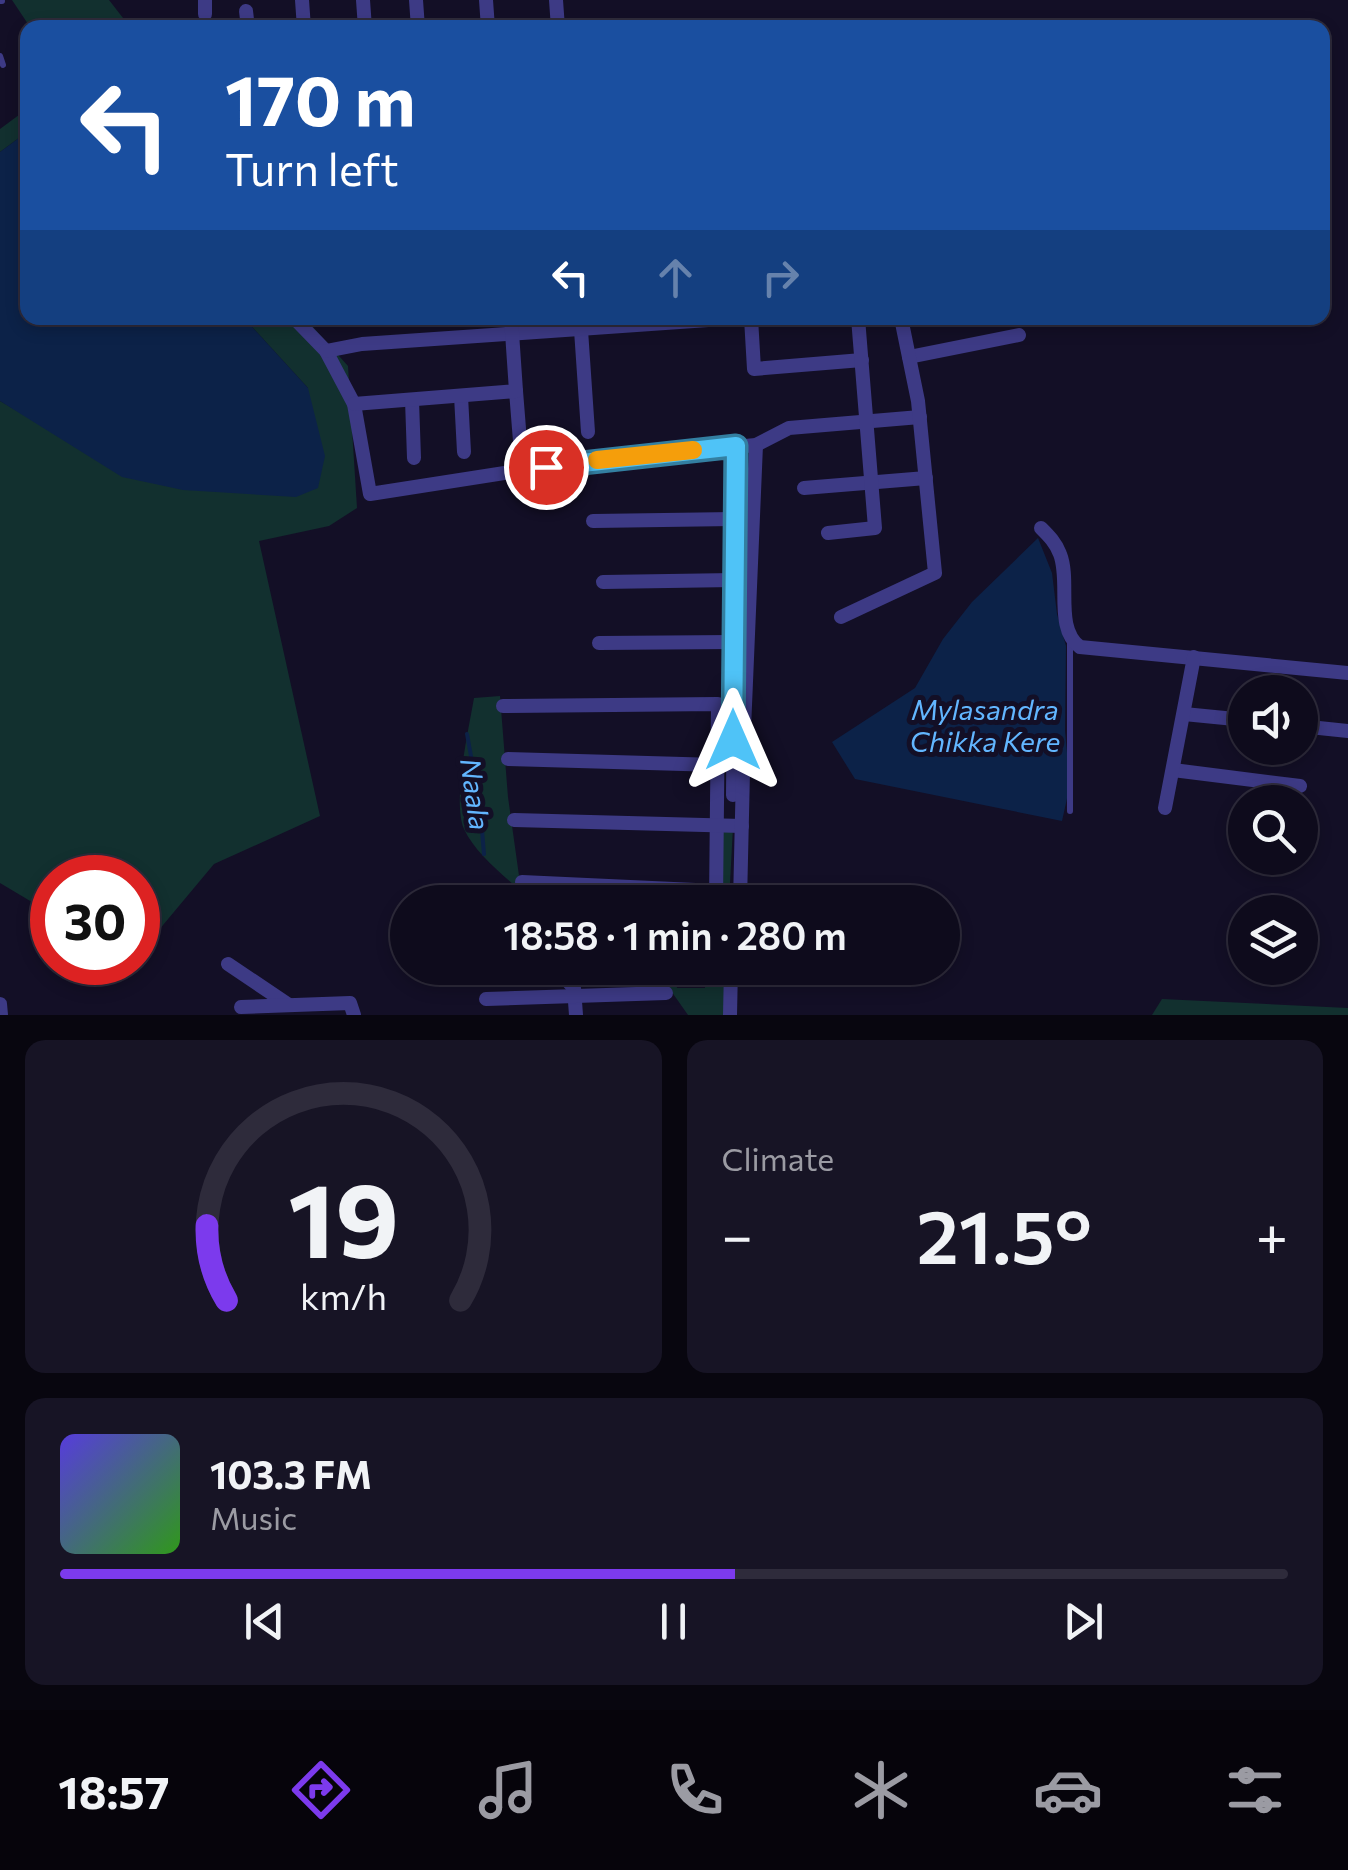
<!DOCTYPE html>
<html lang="en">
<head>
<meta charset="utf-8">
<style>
	:root { --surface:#0e0b1c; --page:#171425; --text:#f1f3f6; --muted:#9b9ba3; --line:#2e2b3b; --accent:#7c3aed }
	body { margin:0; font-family:Commissioner,sans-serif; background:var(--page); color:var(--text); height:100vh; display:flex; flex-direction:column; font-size:38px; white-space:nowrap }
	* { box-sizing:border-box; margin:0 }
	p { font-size:32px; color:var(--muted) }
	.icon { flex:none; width:55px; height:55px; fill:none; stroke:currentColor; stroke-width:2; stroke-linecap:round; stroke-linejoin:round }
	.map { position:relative; height:1015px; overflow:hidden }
	.details { display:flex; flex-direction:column; gap:25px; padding:25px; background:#08060f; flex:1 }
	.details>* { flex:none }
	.top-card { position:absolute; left:20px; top:20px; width:1310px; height:305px; border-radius:20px; box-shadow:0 5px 15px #0003,0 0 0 2px var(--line); background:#1a4fa0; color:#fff; overflow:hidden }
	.buttons { position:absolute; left:1228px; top:675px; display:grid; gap:20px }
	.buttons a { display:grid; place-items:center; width:90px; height:90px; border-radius:50%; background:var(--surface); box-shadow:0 5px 15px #0003,0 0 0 2px var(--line); font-size:50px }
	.speed { position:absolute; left:30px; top:855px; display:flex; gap:20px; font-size:50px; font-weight:700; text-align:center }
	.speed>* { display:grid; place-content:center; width:130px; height:130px; border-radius:50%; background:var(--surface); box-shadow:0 5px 15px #0003,0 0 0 2px var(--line); line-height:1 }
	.speed .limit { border:15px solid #d22; background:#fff; color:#111 }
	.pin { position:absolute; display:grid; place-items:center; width:85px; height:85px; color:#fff; margin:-42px; border:5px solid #fff; border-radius:50%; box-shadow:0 2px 10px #0007 }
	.me { position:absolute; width:110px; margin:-55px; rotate:0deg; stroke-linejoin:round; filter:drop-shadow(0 0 8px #0008) }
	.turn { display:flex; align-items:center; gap:35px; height:210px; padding:0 40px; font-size:45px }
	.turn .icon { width:130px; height:130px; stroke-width:2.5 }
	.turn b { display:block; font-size:70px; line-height:85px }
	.lanes { display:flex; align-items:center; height:95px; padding:0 40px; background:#0003; justify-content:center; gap:50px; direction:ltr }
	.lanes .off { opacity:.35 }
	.big { font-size:75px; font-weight:600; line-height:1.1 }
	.details .tile { flex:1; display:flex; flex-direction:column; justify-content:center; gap:15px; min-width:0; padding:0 35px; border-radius:20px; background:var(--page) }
	.details .dial { align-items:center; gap:0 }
	.dial svg { height:260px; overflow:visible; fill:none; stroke:var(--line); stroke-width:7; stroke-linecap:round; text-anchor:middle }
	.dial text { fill:var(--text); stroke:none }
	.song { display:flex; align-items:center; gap:30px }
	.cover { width:120px; height:120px; border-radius:15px; background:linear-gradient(135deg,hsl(250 70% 55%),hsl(110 70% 35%)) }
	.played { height:10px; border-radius:5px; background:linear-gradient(90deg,var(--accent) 55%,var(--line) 55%) }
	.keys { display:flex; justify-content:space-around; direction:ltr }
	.heat { display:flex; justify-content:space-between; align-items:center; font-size:55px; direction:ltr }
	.details .tiles { flex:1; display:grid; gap:25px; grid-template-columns:1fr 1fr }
	.tile:last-child { grid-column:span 2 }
	.trip { position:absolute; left:390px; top:885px; width:570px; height:100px; border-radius:50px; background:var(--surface); box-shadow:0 5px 15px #0003,0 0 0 2px var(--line); font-weight:600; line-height:100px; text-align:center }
	.tab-bar { display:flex; height:160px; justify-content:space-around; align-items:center; background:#06040b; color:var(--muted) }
	.tab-bar .icon { width:70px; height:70px }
	.tab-bar .on { color:var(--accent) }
	.tab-bar b { font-size:45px; color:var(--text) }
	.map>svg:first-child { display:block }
	.green { fill:#12302f }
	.water { fill:#0c2248 }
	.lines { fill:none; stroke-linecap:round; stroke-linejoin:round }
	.stream { stroke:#0c2248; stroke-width:4 }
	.service { stroke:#3d3a85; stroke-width:6 }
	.minor { stroke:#3d3a85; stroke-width:14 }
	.route-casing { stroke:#337fa1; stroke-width:25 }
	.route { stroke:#4fc3f7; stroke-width:18 }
	.slow { stroke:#f59e0b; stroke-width:18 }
	.labels { text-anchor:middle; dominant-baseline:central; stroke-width:10; stroke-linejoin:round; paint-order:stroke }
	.water-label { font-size:28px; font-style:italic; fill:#62b6ff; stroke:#130f26 }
</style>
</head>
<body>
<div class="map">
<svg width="1348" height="1015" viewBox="0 0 1348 1015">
	<rect width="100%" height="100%" fill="#130f26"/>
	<g class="green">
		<polygon points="12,0 109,0 130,27 30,27"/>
		<polygon points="27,109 27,132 0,152 0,129"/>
		<polygon points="244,318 305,318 348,366 357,508 329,526 259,541 320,816 214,864 138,955 138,878 52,878 52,914 0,883 0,401 47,428 308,388"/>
		<path d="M500,696L508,797L521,890H553V902H533C511,881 477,857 464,829C452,801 469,728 474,698Z"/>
		<polygon points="718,827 733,827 729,902 720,902"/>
		<polygon points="636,968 676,968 677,988 705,988 705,968 710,968 711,981 725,981 725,1015 688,1015 662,978"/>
		<polygon points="1162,999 1348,1008 1348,1015 1152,1015"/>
	</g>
	<g class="water">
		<polygon points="27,132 28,318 244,318 308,388 325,456 318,488 296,497 183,490 122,477 0,401 0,152"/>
		<polygon points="1038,538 1052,573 1057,614 1066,646 1065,731 1070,785 1062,821 855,779 832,742 915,688 943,639 972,602"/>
	</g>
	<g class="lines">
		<polyline class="stream" points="467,734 480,806 484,854"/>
		<g class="service">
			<polyline points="0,1 2,1"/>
			<polyline points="0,56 3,65"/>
			<polyline points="1070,811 1070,638"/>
		</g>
		<g class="minor">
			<polyline points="205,0 205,14"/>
			<polyline points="302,0 304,28"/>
			<polyline points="363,0 365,28"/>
			<polyline points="416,0 418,28"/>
			<polyline points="486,0 488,28"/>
			<polyline points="556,0 558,28"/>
			<polyline points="246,11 248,28"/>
			<polyline points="192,25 192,28"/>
			<polyline points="294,318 326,351 354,404 370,494 581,461 756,445 789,428 920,417"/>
			<polyline points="751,318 754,369 862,360"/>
			<polyline points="581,330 588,432"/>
			<polyline points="326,351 362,344 737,318"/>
			<polyline points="909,357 1019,335"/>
			<polyline points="516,391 520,441"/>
			<polyline points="461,396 464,452"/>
			<polyline points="412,400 414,458"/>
			<polyline points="354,404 516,391 511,318"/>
			<polyline points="804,488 926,478"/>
			<polyline points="593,521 734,519"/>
			<path d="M1041,528C1049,536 1056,543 1060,554C1071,582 1054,628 1080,647L1348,673"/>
			<polyline points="828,533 875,528 858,318"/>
			<polyline points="603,582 734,580"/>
			<polyline points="841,617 935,573 918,401 901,318"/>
			<polyline points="599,643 732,642"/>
			<polyline points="503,706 718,704 716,902"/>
			<polyline points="1184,714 1245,720"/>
			<polyline points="1300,726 1348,731"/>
			<polyline points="508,759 718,765"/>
			<polyline points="1173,770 1300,786"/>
			<polyline points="733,795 736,445"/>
			<polyline points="1165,808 1194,657"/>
			<polyline points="514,820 742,826"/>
			<polyline points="522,882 717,891"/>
			<polyline points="477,890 490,902"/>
			<polyline points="740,902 744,729 756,445"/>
			<polyline points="228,964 289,1005"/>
			<polyline points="556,968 574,988 576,1015"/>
			<polyline points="486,999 666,993"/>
			<polyline points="0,1004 1,1015"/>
			<polyline points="241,1007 350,1003 354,1015"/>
			<polyline points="730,1015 731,968"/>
		</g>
	</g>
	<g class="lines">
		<defs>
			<polyline id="route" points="546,467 736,446 733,740"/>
		</defs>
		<use href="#route" class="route-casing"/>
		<use href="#route" class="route"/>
		<polyline class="slow" points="597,460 693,450"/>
	</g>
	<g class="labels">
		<g class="water-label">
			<text x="985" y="709">Mylasandra<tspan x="985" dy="32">Chikka Kere</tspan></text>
			<text transform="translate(476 794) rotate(82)">Naala</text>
		</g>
	</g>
</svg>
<div class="buttons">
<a><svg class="icon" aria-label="sound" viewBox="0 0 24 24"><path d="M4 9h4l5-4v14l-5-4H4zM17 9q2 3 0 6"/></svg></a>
<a><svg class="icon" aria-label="search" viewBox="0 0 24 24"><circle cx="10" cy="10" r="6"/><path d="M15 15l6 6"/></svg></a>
<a><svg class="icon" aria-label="layers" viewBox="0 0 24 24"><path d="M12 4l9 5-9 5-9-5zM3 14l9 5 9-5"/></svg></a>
</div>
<div class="speed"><div class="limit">30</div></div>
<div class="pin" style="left:546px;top:467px;background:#d93025"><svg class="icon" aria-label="arrive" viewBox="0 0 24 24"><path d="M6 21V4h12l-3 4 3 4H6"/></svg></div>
<svg class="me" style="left:733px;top:740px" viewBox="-20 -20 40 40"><path d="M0-17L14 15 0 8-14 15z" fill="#4fc3f7" stroke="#fff" stroke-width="4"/></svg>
<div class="trip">18:58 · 1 min · 280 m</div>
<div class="top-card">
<div class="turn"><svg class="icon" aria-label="left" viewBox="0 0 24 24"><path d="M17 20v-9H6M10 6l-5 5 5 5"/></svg><div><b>170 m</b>Turn left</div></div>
<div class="lanes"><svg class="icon" aria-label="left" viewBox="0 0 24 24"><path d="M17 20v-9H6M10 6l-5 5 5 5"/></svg><svg class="icon off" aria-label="ahead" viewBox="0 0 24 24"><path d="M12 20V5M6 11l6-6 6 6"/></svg><svg class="icon off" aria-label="right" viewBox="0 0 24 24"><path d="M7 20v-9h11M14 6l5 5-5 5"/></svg></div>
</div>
</div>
<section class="details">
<div class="tiles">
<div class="tile dial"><svg viewBox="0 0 100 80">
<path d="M14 69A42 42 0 1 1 86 69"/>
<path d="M14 69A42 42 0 0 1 8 46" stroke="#7c3aed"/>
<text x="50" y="56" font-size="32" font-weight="700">19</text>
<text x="50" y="72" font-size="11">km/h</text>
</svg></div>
<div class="tile"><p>Climate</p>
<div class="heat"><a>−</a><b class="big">21.5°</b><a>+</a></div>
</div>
<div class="tile">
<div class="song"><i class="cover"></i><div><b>103.3 FM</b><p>Music</p></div></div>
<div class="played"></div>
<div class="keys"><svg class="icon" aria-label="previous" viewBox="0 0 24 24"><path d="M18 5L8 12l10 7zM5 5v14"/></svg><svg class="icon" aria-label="pause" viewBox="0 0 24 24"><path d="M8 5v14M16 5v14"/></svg><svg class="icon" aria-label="next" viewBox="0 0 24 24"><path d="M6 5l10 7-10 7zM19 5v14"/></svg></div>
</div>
</div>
</section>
<nav class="tab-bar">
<b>18:57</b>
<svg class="icon on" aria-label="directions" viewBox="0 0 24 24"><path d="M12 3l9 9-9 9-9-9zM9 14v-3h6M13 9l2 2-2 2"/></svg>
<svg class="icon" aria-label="music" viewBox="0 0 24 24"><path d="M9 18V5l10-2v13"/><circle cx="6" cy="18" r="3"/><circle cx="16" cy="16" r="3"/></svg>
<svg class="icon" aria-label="phone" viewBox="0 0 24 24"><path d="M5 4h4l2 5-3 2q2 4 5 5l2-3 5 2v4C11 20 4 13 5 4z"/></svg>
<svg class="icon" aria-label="climate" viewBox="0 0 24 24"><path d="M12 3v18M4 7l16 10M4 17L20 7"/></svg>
<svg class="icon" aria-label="car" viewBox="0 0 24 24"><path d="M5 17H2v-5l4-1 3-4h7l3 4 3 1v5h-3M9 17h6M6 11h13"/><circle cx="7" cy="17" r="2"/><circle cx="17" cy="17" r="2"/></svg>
<svg class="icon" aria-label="filters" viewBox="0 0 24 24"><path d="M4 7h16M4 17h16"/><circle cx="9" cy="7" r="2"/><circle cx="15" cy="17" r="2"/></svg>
</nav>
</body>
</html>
